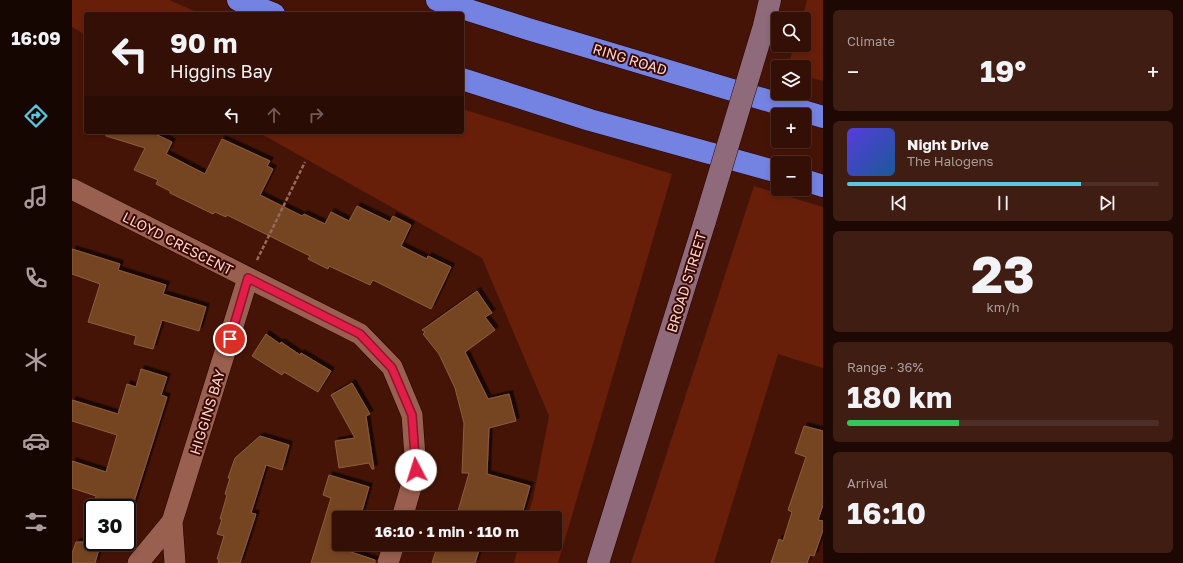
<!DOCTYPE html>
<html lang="en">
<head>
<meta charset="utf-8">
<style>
	:root { --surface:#340f05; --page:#3f1d13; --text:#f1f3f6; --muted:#a99c9a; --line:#4e2f27; --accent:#58c9e3 }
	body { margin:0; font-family:"Golos Text",sans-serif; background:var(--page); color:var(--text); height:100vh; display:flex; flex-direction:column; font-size:15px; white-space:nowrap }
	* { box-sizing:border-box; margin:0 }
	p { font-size:13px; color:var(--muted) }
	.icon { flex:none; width:22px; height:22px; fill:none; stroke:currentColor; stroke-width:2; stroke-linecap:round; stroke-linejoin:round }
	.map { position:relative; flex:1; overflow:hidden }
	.sheet { display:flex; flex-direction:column; gap:10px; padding:10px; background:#1d0803; width:360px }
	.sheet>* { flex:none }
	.banner { position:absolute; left:12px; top:12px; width:380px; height:122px; border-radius:4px; box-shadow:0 2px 6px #0003,0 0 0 1px var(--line); background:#340f05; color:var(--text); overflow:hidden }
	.buttons { position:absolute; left:699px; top:12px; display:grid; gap:8px }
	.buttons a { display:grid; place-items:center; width:40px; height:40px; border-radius:4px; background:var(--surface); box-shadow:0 2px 6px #0003,0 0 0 1px var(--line); font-size:20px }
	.speed { position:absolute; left:12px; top:499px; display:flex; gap:8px; font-size:20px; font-weight:700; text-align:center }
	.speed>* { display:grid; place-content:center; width:52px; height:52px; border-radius:50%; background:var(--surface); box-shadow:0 2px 6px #0003,0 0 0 1px var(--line); line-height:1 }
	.speed .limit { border:2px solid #111; border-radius:6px; background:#fff; color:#111 }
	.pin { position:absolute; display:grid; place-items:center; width:34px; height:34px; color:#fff; margin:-17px; border:2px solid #fff; border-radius:50%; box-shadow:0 1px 4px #0007 }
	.me { position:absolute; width:44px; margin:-22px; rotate:355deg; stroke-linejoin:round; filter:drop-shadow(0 0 3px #0008) }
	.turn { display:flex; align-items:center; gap:14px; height:84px; padding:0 20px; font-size:18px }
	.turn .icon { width:52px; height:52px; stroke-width:2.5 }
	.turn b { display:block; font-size:28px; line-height:34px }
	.lanes { display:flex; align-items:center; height:38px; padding:0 20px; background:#0003; justify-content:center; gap:20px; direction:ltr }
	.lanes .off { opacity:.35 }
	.big { font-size:30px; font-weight:700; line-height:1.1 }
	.sheet .card { flex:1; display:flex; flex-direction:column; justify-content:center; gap:6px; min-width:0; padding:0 14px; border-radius:6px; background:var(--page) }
	.sheet .dial { align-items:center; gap:0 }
	.dial b { font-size:52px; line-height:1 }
	.song { display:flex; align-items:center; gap:12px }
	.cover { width:48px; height:48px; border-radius:6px; background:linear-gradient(135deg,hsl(250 70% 55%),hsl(210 70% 35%)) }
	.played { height:4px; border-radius:2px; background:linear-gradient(90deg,var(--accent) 75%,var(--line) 75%) }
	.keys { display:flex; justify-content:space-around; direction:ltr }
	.heat { display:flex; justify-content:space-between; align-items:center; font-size:22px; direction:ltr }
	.charge { height:6px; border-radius:3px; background:linear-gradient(90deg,#34c759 36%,var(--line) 0) }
	.trip { position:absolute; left:260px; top:511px; width:230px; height:40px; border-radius:4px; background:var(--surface); box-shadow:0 2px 6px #0003,0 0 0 1px var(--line); font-weight:700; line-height:40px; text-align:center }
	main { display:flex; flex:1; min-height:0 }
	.tab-bar { display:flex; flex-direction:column; width:72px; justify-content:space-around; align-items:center; background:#150602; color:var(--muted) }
	.tab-bar .icon { width:28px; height:28px }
	.tab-bar .current { color:var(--accent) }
	.tab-bar b { font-size:18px; color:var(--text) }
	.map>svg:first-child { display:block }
	.green { fill:#681f0a }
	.building { fill:#744522; stroke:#8e5e3b; filter:url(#shadow) }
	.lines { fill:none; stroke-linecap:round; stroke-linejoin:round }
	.street-casing { stroke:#250200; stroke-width:22 }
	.secondary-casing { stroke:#250200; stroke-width:23 }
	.highway-casing { stroke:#250200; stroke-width:23 }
	.path { stroke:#956a5f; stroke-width:2.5; stroke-dasharray:4 2; stroke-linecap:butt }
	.street { stroke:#995f4f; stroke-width:21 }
	.secondary { stroke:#8e6a7b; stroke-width:22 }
	.highway { stroke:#7482e2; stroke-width:22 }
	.secondary-bridge-casing { stroke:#250200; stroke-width:23; stroke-linecap:butt }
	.secondary-bridge { stroke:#8e6a7b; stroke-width:22 }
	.route-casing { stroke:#92132f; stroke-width:10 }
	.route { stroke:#e11d48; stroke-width:7 }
	.labels { text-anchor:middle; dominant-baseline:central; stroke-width:4; stroke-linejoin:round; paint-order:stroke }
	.street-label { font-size:14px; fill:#f8d6cd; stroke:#3b0800 }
</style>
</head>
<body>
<main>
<nav class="tab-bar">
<b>16:09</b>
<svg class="icon current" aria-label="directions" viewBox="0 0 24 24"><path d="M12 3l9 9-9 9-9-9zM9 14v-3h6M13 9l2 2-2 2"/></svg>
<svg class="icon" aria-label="music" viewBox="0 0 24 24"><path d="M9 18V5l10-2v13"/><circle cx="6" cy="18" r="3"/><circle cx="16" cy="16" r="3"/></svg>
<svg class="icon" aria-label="phone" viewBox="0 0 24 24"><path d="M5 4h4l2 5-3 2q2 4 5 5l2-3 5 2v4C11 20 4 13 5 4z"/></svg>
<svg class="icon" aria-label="climate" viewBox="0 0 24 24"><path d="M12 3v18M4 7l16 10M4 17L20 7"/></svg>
<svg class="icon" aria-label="car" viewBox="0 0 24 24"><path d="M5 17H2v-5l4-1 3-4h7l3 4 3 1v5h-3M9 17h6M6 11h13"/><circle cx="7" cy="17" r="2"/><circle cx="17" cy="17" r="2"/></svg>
<svg class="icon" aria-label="filters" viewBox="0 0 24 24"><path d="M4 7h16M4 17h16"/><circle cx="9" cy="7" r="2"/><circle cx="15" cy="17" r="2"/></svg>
</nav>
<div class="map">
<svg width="751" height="563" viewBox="0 0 751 563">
	<defs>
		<filter id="shadow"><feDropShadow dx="3.5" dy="-3.5" stdDeviation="0" flood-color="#0009"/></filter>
	</defs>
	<rect width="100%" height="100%" fill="#461407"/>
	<g class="green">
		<polygon points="0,0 97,0 129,14 14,14 14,35 0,27"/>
		<polygon points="735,0 751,0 751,81 732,76 732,67 716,67 722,45 732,45 732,19 730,19"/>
		<polygon points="390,109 600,174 486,563 442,563 447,544 483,544 483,518 455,518 461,499 477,416 410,258 186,132 390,132"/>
		<polygon points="682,186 751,207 751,368 706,354 642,563 559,563"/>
	</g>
	<g class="building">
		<polygon points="34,132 79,132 100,142 94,154 133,174 150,139 198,161 195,166 201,169 188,195 230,216 232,214 253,224 259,212 277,221 285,206 318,222 321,216 339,225 329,246 355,259 356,256 379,267 359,309 301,280 298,285 257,266 256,269 236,259 238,256 155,215 154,217 143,212 141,214 98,193 98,191 84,184 86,180 62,170 73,148 34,136"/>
		<polygon points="0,249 48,264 46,270 94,285 91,294 134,307 127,331 90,320 81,349 62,344 64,336 16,322 28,284 0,274"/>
		<polygon points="405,291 420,313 413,317 423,330 393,352 416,399 437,394 444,421 417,428 415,474 458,486 449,518 384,518 397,473 390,473 392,423 383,388 367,354 351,334 353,332 350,330"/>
		<polygon points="194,334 208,344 209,342 228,355 229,353 259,371 246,392 212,372 210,375 180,356"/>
		<polygon points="69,369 95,377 89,395 95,397 60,508 21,508 24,496 0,488 0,461 34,472 45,435 0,421 0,400 46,414 55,384 64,387"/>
		<polygon points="280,383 298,414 294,416 302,469 300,469 297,463 267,468 263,441 283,438 259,395"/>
		<polygon points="732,426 751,431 751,505 746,520 751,521 751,530 742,556 738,555 735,563 699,563 707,539 711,541 720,512 716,510 734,457 723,453"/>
		<polygon points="188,436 217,445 210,470 194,465 179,513 184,514 168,563 146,563 147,559 145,559 152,536 145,534 150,519 148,519 155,495 153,494 158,478 156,478 163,458"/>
		<polygon points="257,475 297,487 288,518 267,518 267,548 303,560 303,563 239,563 259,498 251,495"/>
		<polygon points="4,542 29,542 23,563 0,563 0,553"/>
		<polygon points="366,544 409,544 403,563 360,563"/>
	</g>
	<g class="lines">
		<defs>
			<g id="street">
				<polyline points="0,189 288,334 320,367 340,415 344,470 330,518"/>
				<polyline points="66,563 100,522"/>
				<polyline points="103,563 100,522 176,278"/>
				<polyline points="316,563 322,544"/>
			</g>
			<g id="secondary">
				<polyline points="692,26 698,0"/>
				<polyline points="526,563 633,221"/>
			</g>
			<g id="highway">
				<polyline points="166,0 202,14"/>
				<polyline points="365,0 456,29 751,117"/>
				<polyline points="390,79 518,120 706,172"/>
				<polyline points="732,180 751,186"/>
			</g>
		</defs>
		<use href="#street" class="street-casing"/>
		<use href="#secondary" class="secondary-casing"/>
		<use href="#highway" class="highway-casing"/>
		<polyline class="path" points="185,260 233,162"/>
		<use href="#street" class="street"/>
		<use href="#secondary" class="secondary"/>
		<use href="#highway" class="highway"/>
		<defs>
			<polyline id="secondary-bridge" points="633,221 692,26"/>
		</defs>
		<use href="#secondary-bridge" class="secondary-bridge-casing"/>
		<use href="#secondary-bridge" class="secondary-bridge"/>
	</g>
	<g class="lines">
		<defs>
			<polyline id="route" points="158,339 176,278 288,334 320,368 340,415 344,470"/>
		</defs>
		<use href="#route" class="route-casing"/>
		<use href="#route" class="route"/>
	</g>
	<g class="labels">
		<g class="street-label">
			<text transform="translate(558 59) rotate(17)">RING ROAD</text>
			<text transform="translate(106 243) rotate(27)">LLOYD CRESCENT</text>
			<text transform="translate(614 282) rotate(-73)">BROAD STREET</text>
			<text transform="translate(135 412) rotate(-73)">HIGGINS BAY</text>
		</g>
	</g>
</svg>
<div class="buttons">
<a><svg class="icon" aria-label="search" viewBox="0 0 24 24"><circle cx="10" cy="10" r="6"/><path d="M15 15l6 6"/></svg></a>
<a><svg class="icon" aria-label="layers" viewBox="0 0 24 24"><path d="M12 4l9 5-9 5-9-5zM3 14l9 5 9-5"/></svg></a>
<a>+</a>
<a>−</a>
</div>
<div class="speed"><div class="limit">30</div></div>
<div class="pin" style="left:158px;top:339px;background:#d93025"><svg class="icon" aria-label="arrive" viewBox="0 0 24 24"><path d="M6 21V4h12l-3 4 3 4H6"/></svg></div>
<svg class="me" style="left:344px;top:470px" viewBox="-20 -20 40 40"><circle r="19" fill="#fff"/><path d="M0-13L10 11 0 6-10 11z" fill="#e11d48"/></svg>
<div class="trip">16:10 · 1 min · 110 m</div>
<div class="banner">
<div class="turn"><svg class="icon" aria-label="left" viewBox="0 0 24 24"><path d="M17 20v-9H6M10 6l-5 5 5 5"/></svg><div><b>90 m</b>Higgins Bay</div></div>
<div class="lanes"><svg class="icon" aria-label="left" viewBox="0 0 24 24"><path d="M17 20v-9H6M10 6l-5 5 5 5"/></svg><svg class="icon off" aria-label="ahead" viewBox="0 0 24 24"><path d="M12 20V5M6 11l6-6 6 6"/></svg><svg class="icon off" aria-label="right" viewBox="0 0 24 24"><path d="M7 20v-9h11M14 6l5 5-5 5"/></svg></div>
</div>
</div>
<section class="sheet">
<div class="card"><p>Climate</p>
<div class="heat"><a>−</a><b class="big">19°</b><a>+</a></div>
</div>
<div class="card">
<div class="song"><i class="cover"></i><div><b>Night Drive</b><p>The Halogens</p></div></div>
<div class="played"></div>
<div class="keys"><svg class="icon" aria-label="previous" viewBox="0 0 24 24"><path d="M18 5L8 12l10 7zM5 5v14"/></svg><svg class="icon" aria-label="pause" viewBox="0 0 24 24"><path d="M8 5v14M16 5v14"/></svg><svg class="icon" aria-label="next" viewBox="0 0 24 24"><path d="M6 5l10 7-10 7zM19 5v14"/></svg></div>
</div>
<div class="card dial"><b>23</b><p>km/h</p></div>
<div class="card"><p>Range · 36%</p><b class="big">180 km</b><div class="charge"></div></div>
<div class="card"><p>Arrival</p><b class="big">16:10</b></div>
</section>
</main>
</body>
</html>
